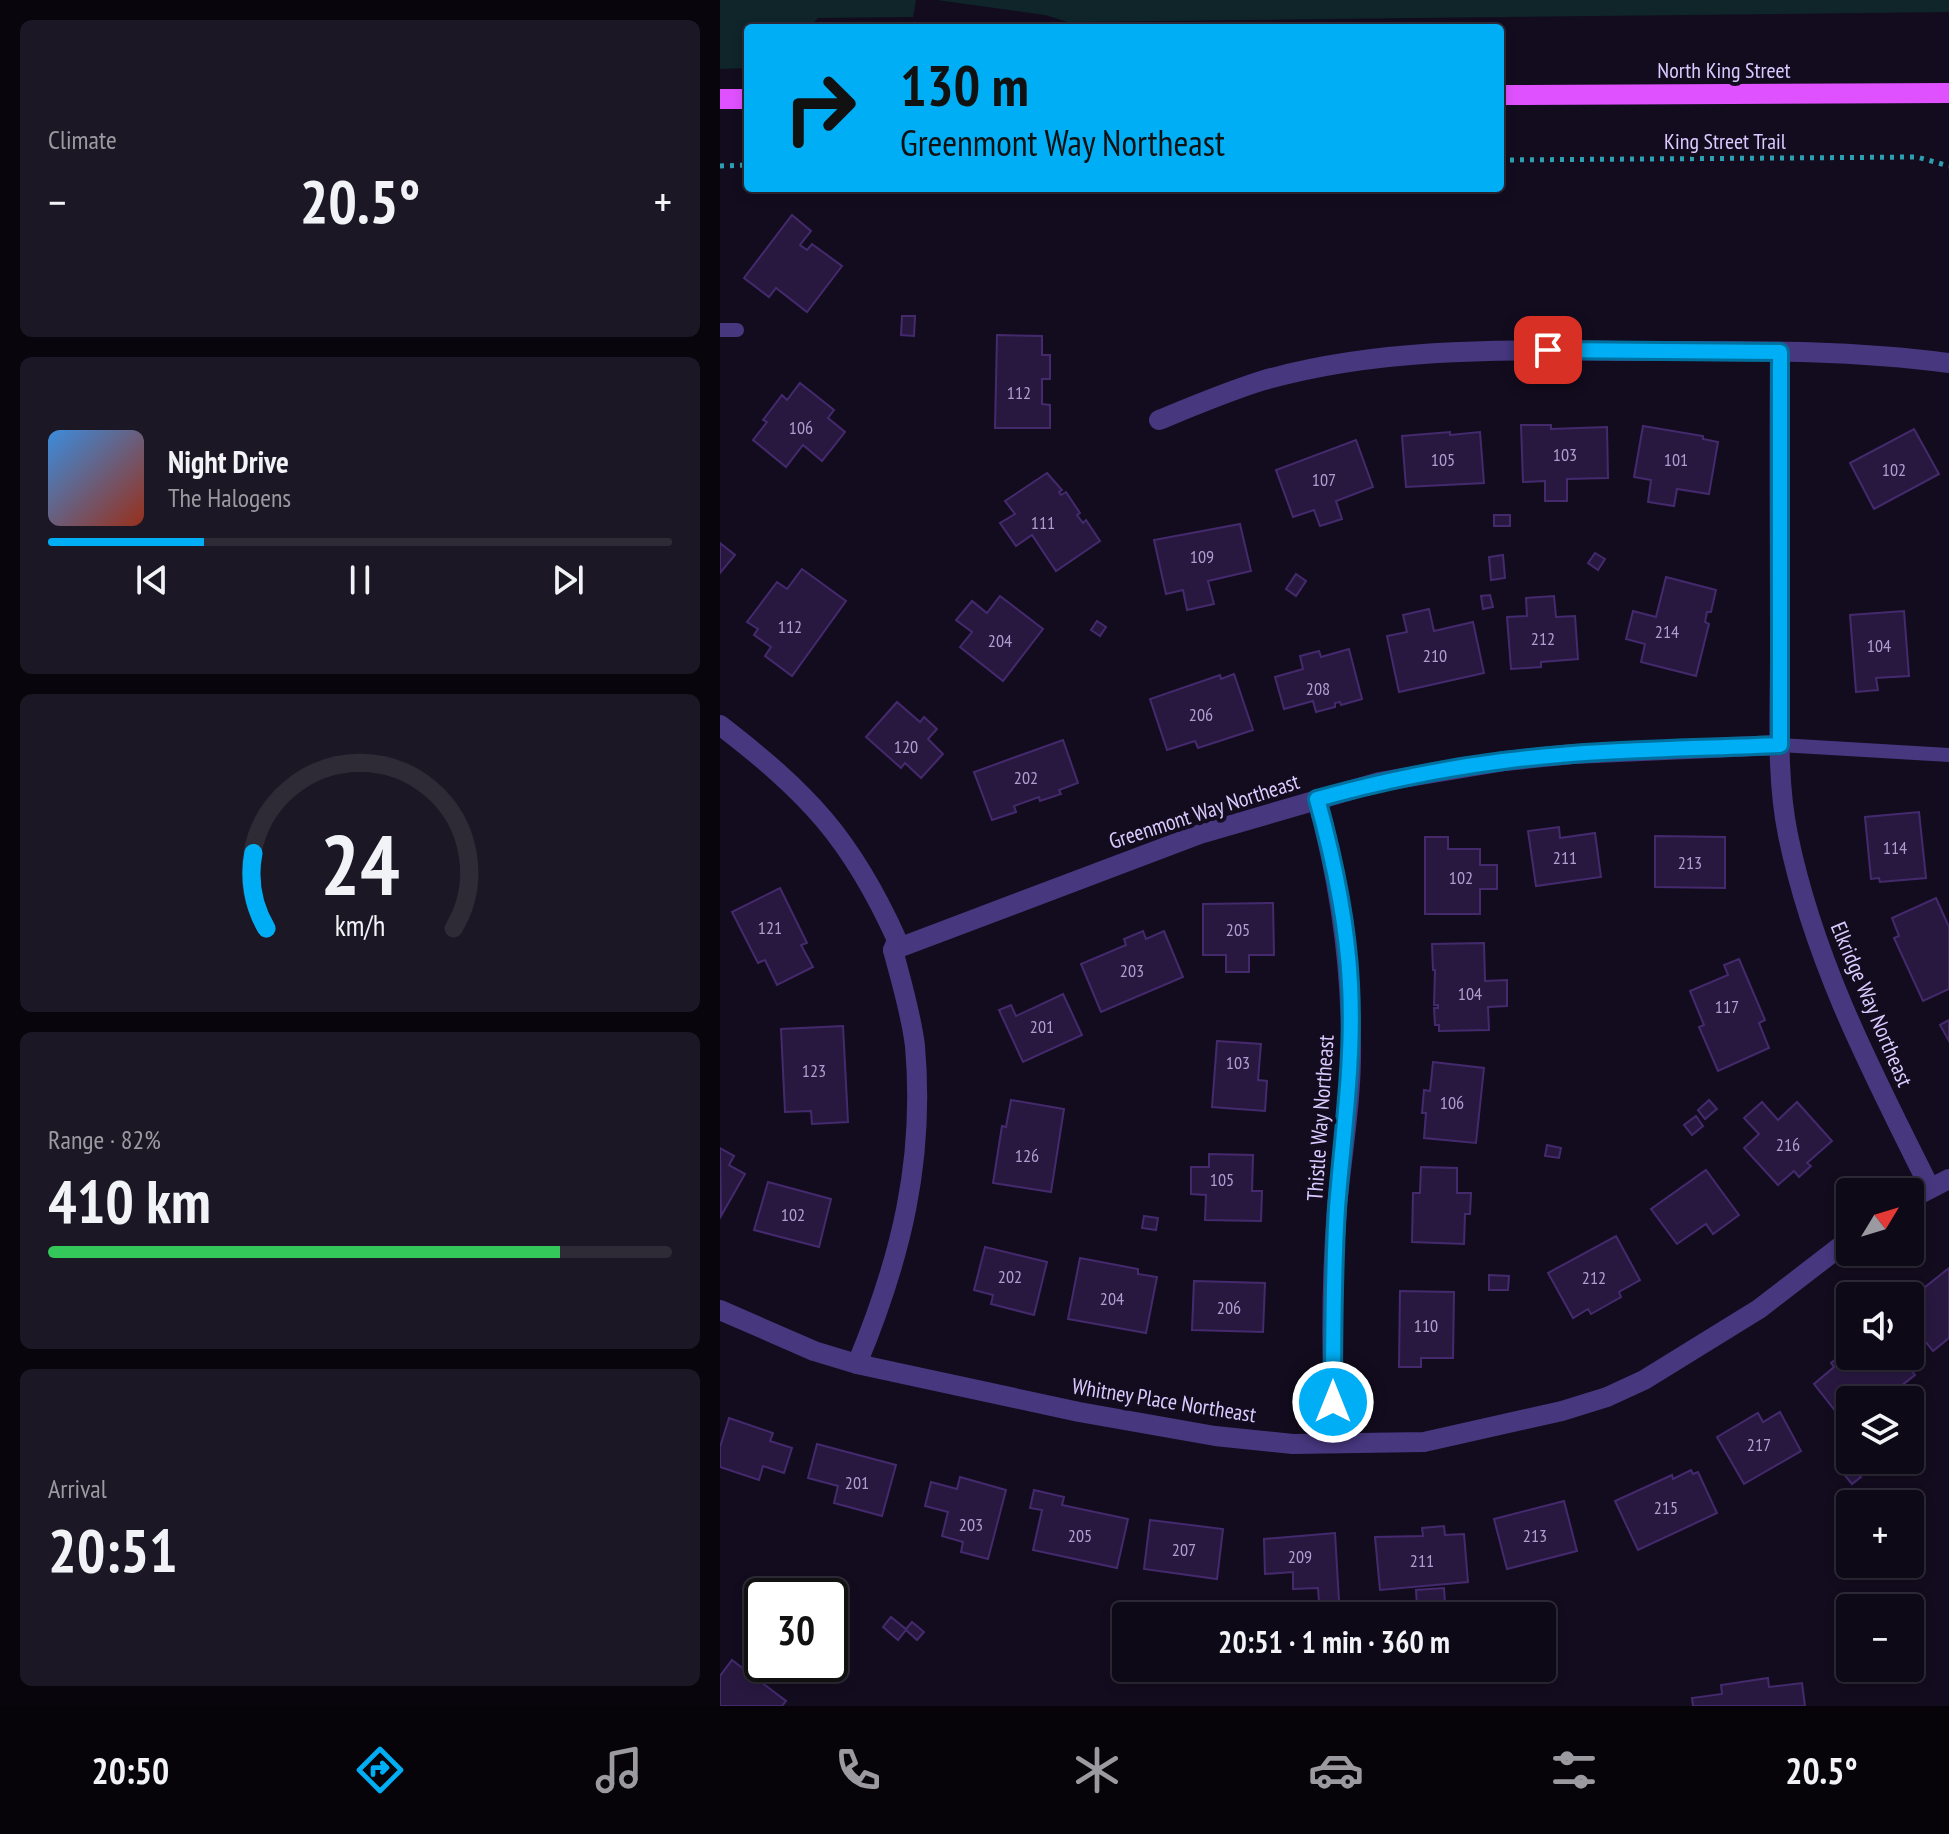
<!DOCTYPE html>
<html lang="en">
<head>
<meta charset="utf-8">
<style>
	:root { --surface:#0e0917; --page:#1c1724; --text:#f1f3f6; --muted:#9b9aa1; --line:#2e2a36; --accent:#00aef5 }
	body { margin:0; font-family:"PT Sans Narrow",sans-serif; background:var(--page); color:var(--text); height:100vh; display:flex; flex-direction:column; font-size:30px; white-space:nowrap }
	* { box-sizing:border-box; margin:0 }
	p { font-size:26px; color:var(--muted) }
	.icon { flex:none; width:44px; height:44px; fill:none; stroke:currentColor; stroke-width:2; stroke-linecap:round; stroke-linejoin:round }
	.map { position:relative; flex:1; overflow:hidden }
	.details { display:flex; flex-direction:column; gap:20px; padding:20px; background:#08050d; width:720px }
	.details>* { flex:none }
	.top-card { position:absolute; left:24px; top:24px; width:760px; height:168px; border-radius:8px; box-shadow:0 4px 12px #0003,0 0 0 2px var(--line); background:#00aef5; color:#111; overflow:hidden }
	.needle { width:52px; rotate:52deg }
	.tools { position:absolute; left:1116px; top:1178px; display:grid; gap:16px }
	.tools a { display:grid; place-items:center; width:88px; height:88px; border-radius:8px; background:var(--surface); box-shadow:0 4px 12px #0003,0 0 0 2px var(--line); font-size:40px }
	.speed { position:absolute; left:24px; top:1578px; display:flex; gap:16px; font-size:40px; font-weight:700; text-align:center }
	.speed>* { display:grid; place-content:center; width:104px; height:104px; border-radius:50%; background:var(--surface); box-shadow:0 4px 12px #0003,0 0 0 2px var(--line); line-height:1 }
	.speed .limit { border:4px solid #111; border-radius:12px; background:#fff; color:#111 }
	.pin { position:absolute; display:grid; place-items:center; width:68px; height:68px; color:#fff; margin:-34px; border-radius:16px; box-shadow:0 4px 12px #0006 }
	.me { position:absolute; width:88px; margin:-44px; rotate:0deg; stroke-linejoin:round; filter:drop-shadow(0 0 6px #0008) }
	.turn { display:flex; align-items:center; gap:28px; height:168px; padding:0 24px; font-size:36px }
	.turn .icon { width:104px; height:104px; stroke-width:2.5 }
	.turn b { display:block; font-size:56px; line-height:68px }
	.big { font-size:60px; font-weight:800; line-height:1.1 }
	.details .card { flex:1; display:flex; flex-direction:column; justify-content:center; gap:12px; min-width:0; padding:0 28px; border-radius:12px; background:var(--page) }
	.details .dial { align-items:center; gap:0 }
	.dial svg { height:208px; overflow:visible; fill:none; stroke:var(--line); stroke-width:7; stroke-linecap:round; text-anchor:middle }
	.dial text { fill:var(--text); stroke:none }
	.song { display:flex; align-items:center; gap:24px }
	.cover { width:96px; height:96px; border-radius:12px; background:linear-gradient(135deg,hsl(210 70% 55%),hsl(10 70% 35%)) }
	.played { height:8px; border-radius:4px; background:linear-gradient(90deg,var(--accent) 25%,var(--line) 25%) }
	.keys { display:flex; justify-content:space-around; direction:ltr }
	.heat { display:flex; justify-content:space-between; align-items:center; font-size:44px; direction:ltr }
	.charge { height:12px; border-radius:6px; background:linear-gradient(90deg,#34c759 82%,var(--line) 0) }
	.trip { position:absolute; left:392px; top:1602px; width:444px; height:80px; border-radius:8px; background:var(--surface); box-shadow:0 4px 12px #0003,0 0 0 2px var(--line); font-weight:800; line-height:80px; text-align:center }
	.dock { display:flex; height:128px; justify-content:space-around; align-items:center; background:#060409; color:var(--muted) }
	.dock .icon { width:56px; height:56px }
	.dock .on { color:var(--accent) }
	.dock b { font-size:36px; color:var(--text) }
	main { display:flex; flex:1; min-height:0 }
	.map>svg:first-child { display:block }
	.green { fill:#0f2529 }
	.building { fill:#281840; stroke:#442a6d; stroke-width:2 }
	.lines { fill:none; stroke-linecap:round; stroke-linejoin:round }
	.path { stroke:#2ca0b2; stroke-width:5; stroke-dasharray:4 6; stroke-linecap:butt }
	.service { stroke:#47377f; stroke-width:14 }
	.minor { stroke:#47377f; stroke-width:20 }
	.primary { stroke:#df51ff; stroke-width:20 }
	.route-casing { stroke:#00719f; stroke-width:20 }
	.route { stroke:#00aef5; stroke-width:14 }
	.labels { text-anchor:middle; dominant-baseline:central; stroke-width:8; stroke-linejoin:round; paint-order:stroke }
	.number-label { font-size:18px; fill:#ae9ecf }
	.street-label { font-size:22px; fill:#dbcaff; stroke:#130c1f }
</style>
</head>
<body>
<main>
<section class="details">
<div class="card"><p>Climate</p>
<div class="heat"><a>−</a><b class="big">20.5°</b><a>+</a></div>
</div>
<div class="card">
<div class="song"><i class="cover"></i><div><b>Night Drive</b><p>The Halogens</p></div></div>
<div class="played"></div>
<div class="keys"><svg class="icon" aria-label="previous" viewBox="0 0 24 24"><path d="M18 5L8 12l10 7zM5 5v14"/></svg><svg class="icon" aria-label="pause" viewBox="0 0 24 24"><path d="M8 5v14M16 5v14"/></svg><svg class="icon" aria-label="next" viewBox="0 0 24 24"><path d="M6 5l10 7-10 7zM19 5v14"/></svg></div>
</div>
<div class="card dial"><svg viewBox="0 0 100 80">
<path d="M14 69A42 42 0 1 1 86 69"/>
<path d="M14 69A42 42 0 0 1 9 40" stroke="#00aef5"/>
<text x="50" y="56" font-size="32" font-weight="700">24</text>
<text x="50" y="72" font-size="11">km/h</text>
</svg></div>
<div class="card"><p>Range · 82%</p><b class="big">410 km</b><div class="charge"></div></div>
<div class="card"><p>Arrival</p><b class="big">20:51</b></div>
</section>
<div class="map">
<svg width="1229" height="1706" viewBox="0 0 1229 1706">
	<rect width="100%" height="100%" fill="#130c1f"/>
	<g class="green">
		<polygon points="0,0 196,0 193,17 98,18 88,28 28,28 28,68 0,69"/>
		<polygon points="217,0 1229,0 1229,12 348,22 325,15"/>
	</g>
	<g class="building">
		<polygon points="72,215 91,231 80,245 87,250 92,244 122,266 87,312 56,288 49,297 24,278"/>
		<polygon points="182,316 195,316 194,336 181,335"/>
		<polygon points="277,335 322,336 322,355 330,355 330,379 322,379 322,404 330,405 330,428 275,428"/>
		<polygon points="80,383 114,410 108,418 125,432 102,461 83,445 66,467 33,440 47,422 43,420 62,395 67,400"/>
		<polygon points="801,425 831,425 831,429 887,427 888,478 847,479 847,501 825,501 825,481 803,482"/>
		<polygon points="923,426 983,436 983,439 998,442 989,494 957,489 954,506 928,502 931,480 914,477"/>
		<polygon points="1194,429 1219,474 1154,509 1130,463"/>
		<polygon points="730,432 730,435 760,432 764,483 686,487 682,436"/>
		<polygon points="636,440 653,487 616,501 622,519 600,526 594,510 573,517 556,470"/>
		<polygon points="327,473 342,490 339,492 341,495 346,492 360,513 357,515 363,523 366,520 380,541 336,571 312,535 296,546 280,523 295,514 285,501"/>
		<rect x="774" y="515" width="16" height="11"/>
		<polygon points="520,524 531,571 488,581 494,604 467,610 463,590 446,594 434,540"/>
		<polygon points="0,543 15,555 0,573"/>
		<polygon points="875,553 885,559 878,570 868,563"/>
		<polygon points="783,555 785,578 771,580 769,557"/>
		<polygon points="82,569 126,601 72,676 45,656 51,647 34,635 38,629 27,622 57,582 67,589"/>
		<polygon points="576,574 586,581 576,596 566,589"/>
		<polygon points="946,577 996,590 991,612 987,612 985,622 989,624 976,676 921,662 925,644 906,639 913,611 936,617"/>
		<polygon points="770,595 773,607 763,609 761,596"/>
		<polygon points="280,596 323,629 283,681 240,647 252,632 236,620 252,601 267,613"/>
		<polygon points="834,596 836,617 855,616 858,659 821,662 821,667 791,669 787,617 807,616 806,598"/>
		<polygon points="709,609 714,631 753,622 764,673 679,692 667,636 687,632 683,615"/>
		<polygon points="1184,611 1189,676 1156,678 1158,690 1136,692 1130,615"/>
		<polygon points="377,621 386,627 380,636 371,630"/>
		<polygon points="629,649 642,699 621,705 620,702 615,703 615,707 596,712 593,701 564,709 555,677 583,669 580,656 599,651 601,657"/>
		<polygon points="514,674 533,730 478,748 475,741 447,750 430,699 500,675 501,679"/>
		<polygon points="177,702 200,722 204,717 217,729 208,739 223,754 201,778 185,763 181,768 146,737"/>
		<polygon points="343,740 358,783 339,790 341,794 320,801 319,797 294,806 296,812 272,820 254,772"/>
		<polygon points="1199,812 1206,878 1160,882 1159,878 1151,879 1145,817"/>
		<polygon points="839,827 840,838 875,833 881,877 816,886 808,831"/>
		<polygon points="935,836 1005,837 1005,888 935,887"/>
		<polygon points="705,837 728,837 728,849 760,849 760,865 777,865 777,889 760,889 760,914 705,914"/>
		<polygon points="60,888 87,943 81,945 93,967 57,985 45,960 38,963 12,912"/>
		<polygon points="1216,898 1229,927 1229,989 1203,1001 1174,938 1179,936 1172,918"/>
		<polygon points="553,903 554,955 529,955 529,972 506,972 506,955 483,955 483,904"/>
		<polygon points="423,931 426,939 444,931 463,977 381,1012 361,964 406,945 404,939"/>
		<polygon points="764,943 765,981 787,980 787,1006 768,1007 769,1030 719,1031 719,1025 715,1025 714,1008 718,1008 718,1005 714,1005 715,970 713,970 712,944"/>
		<polygon points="1019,959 1045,1020 1039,1023 1049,1048 998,1071 979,1027 984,1025 970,991 1008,975 1004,965"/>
		<polygon points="343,994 362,1035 303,1062 279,1010 291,1005 296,1016"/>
		<polygon points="1229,1020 1229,1041 1220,1025"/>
		<polygon points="123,1026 128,1122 92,1124 91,1111 65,1112 61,1029"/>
		<polygon points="497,1041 541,1044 538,1080 547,1081 545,1111 492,1107"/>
		<polygon points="713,1062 764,1068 756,1143 704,1138 706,1113 702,1113 704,1090 710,1091"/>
		<polygon points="291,1100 344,1109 331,1192 273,1183 282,1126 286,1127"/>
		<polygon points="989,1100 997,1109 985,1119 978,1110"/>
		<polygon points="1042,1102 1058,1120 1077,1102 1112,1141 1087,1163 1091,1166 1079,1177 1074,1171 1058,1185 1024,1148 1039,1134 1024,1118"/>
		<polygon points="976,1116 983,1126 972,1135 964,1125"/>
		<polygon points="827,1145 841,1148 839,1158 825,1156"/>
		<polygon points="0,1148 14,1156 9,1165 25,1174 1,1216"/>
		<polygon points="489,1154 533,1155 532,1191 542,1191 541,1221 485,1220 486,1195 471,1194 471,1167 489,1167"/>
		<polygon points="701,1167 737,1168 737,1193 751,1193 750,1214 745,1214 744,1244 692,1242 693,1193 700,1193"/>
		<polygon points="986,1170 1019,1215 993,1234 986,1224 957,1244 931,1209"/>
		<polygon points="48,1182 111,1199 99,1247 34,1230"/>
		<polygon points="424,1216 438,1218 436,1230 422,1228"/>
		<polygon points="896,1236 920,1280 899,1292 901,1297 871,1314 868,1309 853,1318 828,1273"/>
		<polygon points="265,1247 327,1262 314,1315 271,1304 273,1295 254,1290"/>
		<polygon points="360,1258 418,1269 418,1274 437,1277 426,1333 348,1319"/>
		<polygon points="1229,1268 1229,1338 1213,1351 1190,1322 1190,1299"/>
		<polygon points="769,1275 789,1276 788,1290 769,1290"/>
		<polygon points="474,1281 545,1283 543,1332 472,1330"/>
		<polygon points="680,1291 734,1292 733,1358 701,1358 701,1367 679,1367"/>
		<polygon points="1130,1348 1130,1356 1180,1356 1195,1375 1163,1400 1130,1400 1128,1427 1094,1384 1114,1367 1111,1363"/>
		<polygon points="1060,1412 1081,1451 1024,1484 997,1437 1038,1413 1043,1422"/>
		<polygon points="9,1418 53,1433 50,1441 72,1448 64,1473 43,1466 39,1480 0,1467 0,1447"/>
		<polygon points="97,1444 176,1465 162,1516 114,1503 118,1486 88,1478"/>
		<polygon points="1131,1466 1141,1477 1132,1484 1123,1473"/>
		<polygon points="971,1470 973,1474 978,1472 997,1513 918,1550 895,1501 952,1475 953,1479"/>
		<polygon points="240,1477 286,1490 268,1559 241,1552 243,1542 222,1536 228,1512 205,1506 211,1482 237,1489"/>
		<polygon points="314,1490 344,1497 342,1505 408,1519 397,1568 313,1550 322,1510 310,1508"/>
		<polygon points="844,1501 857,1551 787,1569 774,1519"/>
		<polygon points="430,1520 503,1529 497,1579 424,1569"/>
		<polygon points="724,1526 725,1535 744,1534 748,1582 660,1590 655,1537 703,1536 702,1528"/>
		<polygon points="615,1533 619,1601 599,1602 598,1588 573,1589 573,1572 545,1574 544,1539"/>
		<polygon points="724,1588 725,1603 697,1606 696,1590"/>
		<polygon points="171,1617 186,1629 192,1622 204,1632 197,1640 186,1630 178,1640 163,1627"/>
		<polygon points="12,1660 66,1701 62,1706 0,1706 0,1676"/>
		<polygon points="1048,1678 1049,1687 1082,1683 1085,1706 973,1706 972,1698 1002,1694 1001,1685"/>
	</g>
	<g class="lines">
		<g class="path">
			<polyline points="780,160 1197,157 1229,166"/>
			<polyline points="0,166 28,165"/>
		</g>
		<g class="service">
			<polyline points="0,330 17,330"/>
			<polyline points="1060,745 1229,755"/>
		</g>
		<g class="minor">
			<path d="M1060,352C1059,453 1060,553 1060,654C1060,714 1056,777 1068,835C1094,962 1153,1074 1210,1188"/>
			<path d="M439,420C473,406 506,392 541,381C663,346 789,350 914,351C1020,351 1124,349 1229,363"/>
			<path d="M0,725C88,793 131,838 177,940L173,950C181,981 191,1013 195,1046C205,1161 181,1258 137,1364"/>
			<path d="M597,799C619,880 631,960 631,1044C632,1098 622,1153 617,1207C611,1285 611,1365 616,1443"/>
			<polyline points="173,950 480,834 659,782 785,761 853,754 1060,745"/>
			<polyline points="1190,1199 1229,1179"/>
			<polyline points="0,1310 94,1351 137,1364 359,1412 495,1436 573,1444 704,1442 842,1411 887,1397 924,1380 1039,1309 1130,1239"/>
		</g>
		<g class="primary">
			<polyline points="780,95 1229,93"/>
			<polyline points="0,99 28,99"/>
		</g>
	</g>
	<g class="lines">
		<defs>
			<path id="route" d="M613,1402C613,1338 613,1273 617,1208C623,1133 634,1059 630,984C627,921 614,860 597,799C658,782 720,769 783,761C875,749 968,749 1060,745V352L828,350"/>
		</defs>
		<use href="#route" class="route-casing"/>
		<use href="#route" class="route"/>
	</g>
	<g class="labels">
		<g class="number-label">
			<text x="299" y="392">112</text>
			<text x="81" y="427">106</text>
			<text x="845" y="454">103</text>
			<text x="723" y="459">105</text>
			<text x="956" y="459">101</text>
			<text x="1174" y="469">102</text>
			<text x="604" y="479">107</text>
			<text x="323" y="522">111</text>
			<text x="482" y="556">109</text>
			<text x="70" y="626">112</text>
			<text x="947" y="631">214</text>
			<text x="823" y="638">212</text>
			<text x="280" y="640">204</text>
			<text x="1159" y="645">104</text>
			<text x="715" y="655">210</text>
			<text x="598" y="688">208</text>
			<text x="481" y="714">206</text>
			<text x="186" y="746">120</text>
			<text x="306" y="777">202</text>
			<text x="1175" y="847">114</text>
			<text x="845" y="857">211</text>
			<text x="970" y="862">213</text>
			<text x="741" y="877">102</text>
			<text x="50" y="927">121</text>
			<text x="518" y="929">205</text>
			<text x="412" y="970">203</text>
			<text x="750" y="993">104</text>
			<text x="1007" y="1006">117</text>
			<text x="322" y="1026">201</text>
			<text x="518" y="1062">103</text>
			<text x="94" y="1070">123</text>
			<text x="732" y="1102">106</text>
			<text x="1068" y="1144">216</text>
			<text x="307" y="1155">126</text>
			<text x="502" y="1179">105</text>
			<text x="73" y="1214">102</text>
			<text x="290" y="1276">202</text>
			<text x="874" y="1277">212</text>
			<text x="392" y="1298">204</text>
			<text x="509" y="1307">206</text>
			<text x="706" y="1325">110</text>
			<text x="1039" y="1444">217</text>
			<text x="137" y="1482">201</text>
			<text x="946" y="1507">215</text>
			<text x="251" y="1524">203</text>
			<text x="360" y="1535">205</text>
			<text x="815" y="1535">213</text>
			<text x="464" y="1549">207</text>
			<text x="580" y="1556">209</text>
			<text x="702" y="1560">211</text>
		</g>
		<g class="street-label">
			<text x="1004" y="70">North King Street</text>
			<text x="1005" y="141">King Street Trail</text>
			<text transform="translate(484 811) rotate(-18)">Greenmont Way Northeast</text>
			<text transform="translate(1152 1004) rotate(67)">Elkridge Way Northeast</text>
			<text transform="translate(600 1118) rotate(-86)">Thistle Way Northeast</text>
			<text transform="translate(444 1400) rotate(9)">Whitney Place Northeast</text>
		</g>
	</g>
</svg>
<div class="tools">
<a><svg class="needle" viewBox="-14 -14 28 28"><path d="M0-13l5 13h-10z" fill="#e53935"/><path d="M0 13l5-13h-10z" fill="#9b9aa1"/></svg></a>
<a><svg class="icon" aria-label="sound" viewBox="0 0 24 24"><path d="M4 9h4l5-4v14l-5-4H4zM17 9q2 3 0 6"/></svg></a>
<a><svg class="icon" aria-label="layers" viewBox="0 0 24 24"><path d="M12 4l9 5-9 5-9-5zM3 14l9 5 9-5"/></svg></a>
<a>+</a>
<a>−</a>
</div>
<div class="speed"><div class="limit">30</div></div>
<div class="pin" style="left:828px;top:350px;background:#d93025"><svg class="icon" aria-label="arrive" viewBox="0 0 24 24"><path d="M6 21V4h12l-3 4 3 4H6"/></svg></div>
<svg class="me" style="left:613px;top:1402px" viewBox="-20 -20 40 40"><circle r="17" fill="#00aef5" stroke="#fff" stroke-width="3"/><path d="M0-11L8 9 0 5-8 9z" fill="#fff"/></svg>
<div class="trip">20:51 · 1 min · 360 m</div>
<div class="top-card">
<div class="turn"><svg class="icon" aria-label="right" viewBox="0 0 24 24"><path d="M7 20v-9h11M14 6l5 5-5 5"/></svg><div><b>130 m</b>Greenmont Way Northeast</div></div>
</div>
</div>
</main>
<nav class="dock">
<b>20:50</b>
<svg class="icon on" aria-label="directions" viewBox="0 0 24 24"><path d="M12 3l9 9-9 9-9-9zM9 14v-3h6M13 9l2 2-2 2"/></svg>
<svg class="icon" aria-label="music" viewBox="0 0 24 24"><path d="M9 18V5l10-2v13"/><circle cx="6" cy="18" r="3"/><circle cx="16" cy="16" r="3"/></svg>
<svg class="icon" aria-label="phone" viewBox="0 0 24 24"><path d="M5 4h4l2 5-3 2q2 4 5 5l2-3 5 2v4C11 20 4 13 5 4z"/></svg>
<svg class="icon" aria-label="climate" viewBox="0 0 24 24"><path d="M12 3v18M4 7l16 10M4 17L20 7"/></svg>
<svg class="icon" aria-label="car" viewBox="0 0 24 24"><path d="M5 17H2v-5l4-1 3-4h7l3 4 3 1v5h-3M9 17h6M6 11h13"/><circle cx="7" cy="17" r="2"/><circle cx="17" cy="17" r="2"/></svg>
<svg class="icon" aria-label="filters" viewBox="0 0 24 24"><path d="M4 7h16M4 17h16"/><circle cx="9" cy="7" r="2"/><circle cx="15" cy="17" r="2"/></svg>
<b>20.5°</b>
</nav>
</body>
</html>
